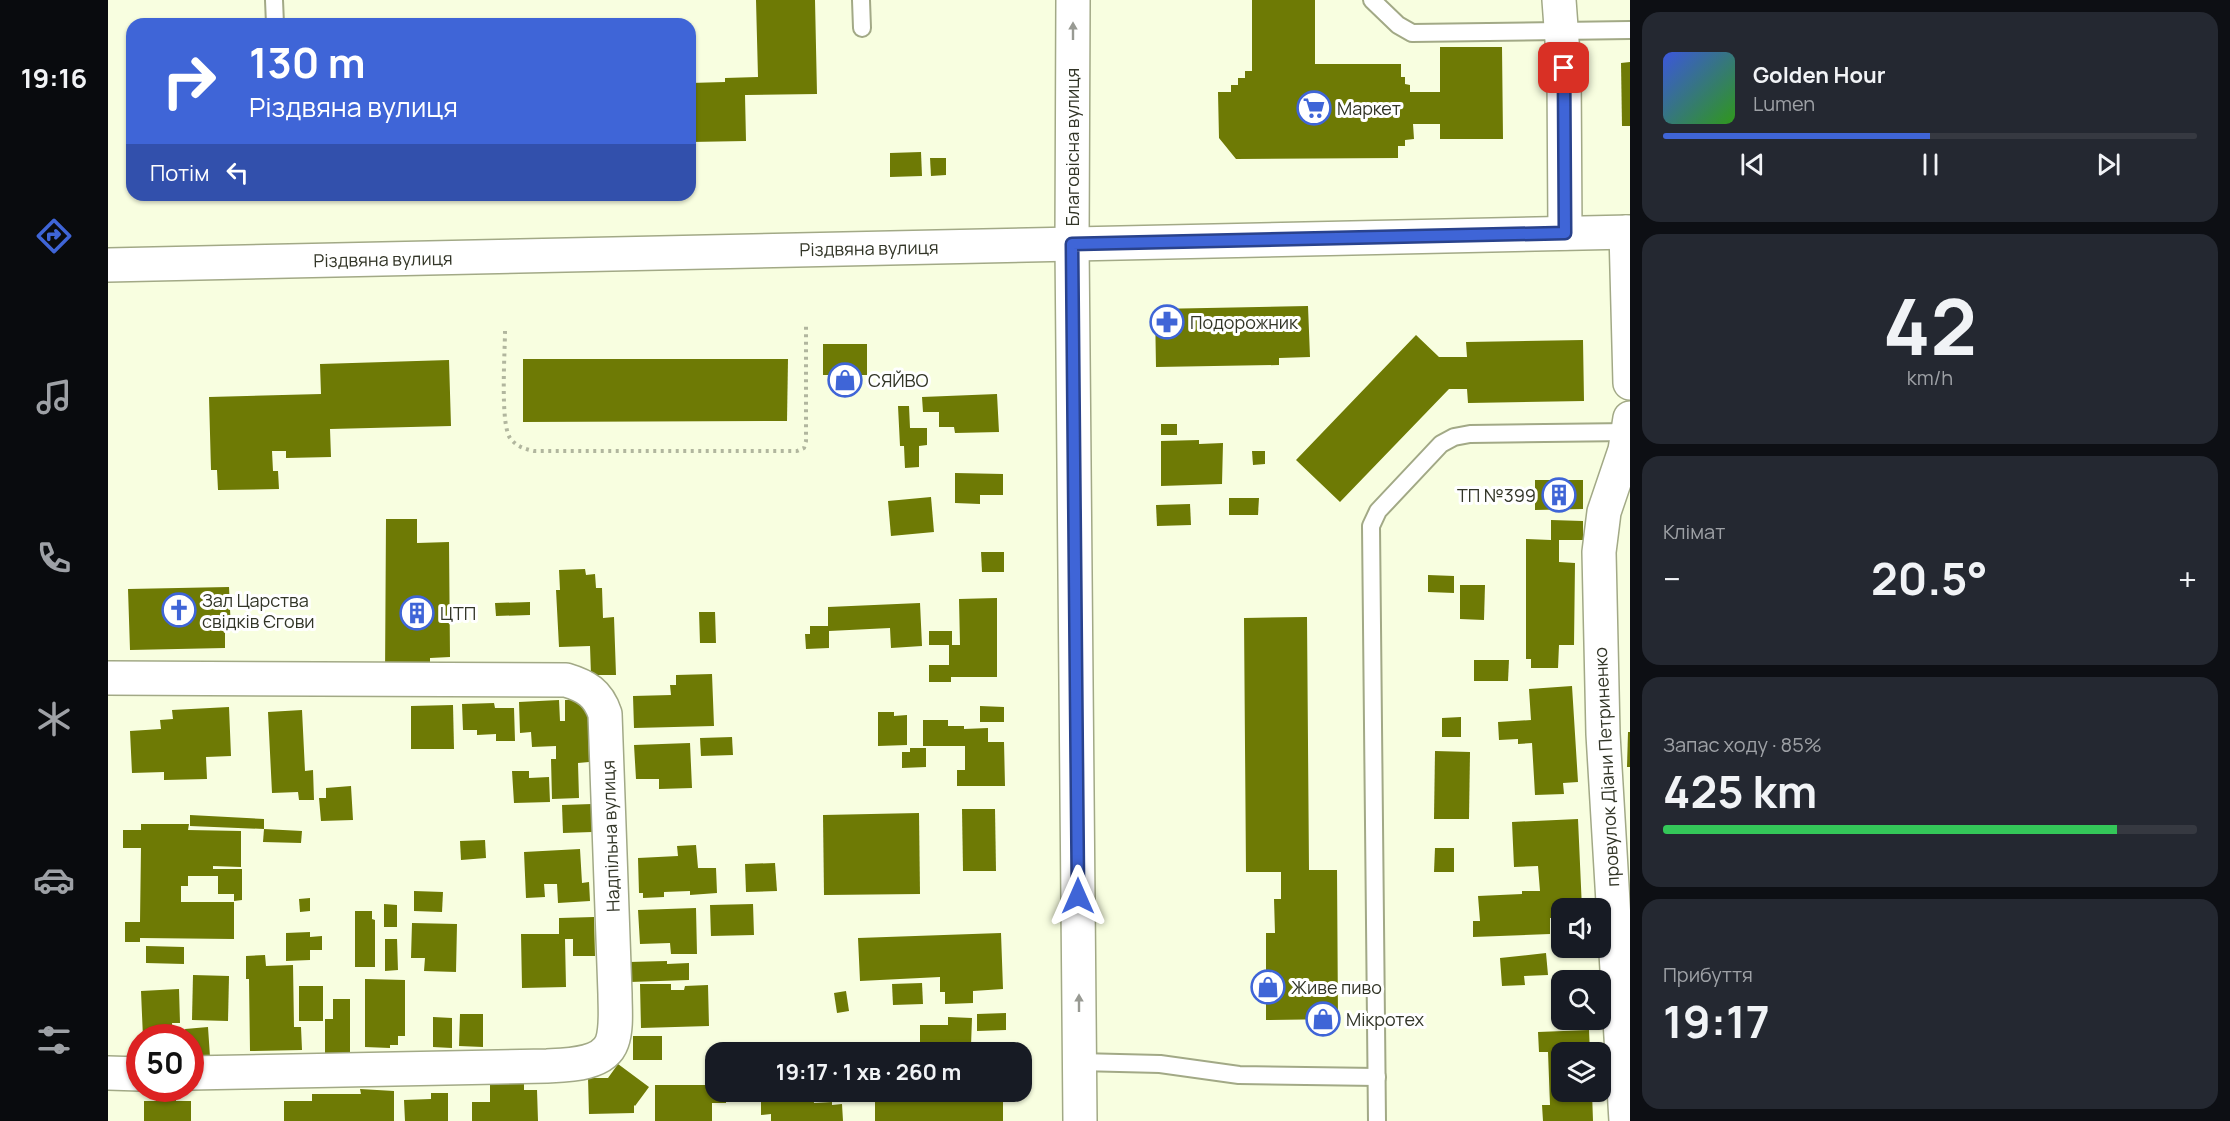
<!DOCTYPE html>
<html lang="uk">
<head>
<meta charset="utf-8">
<style>
	:root { --surface:#171b24; --page:#242831; --text:#f1f3f6; --muted:#9ea1a6; --line:#363941; --accent:#3f65d7 }
	body { margin:0; font-family:Manrope,sans-serif; background:var(--page); color:var(--text); height:100vh; display:flex; flex-direction:column; font-size:22px; white-space:nowrap }
	* { box-sizing:border-box; margin:0 }
	p { font-size:20px; color:var(--muted) }
	.icon { flex:none; width:33px; height:33px; fill:none; stroke:currentColor; stroke-width:2; stroke-linecap:round; stroke-linejoin:round }
	.map { position:relative; flex:1; overflow:hidden }
	.details { display:flex; flex-direction:column; gap:12px; padding:12px; background:#0d0f14; width:600px }
	.details>* { flex:none }
	.banner { position:absolute; left:18px; top:18px; width:570px; height:183px; border-radius:18px; box-shadow:0 2px 4px #0004; background:#3f65d7; color:#fff; overflow:hidden }
	.fabs { position:absolute; left:1443px; top:898px; display:grid; gap:12px }
	.fabs a { display:grid; place-items:center; width:60px; height:60px; border-radius:12px; background:var(--surface); box-shadow:0 2px 4px #0004; font-size:30px }
	.speed { position:absolute; left:18px; top:1024px; display:flex; gap:12px; font-size:30px; font-weight:700; text-align:center }
	.speed>* { display:grid; place-content:center; width:78px; height:78px; border-radius:50%; background:var(--surface); box-shadow:0 2px 4px #0004; line-height:1 }
	.speed .limit { border:9px solid #d22; background:#fff; color:#111 }
	.pin { position:absolute; display:grid; place-items:center; width:51px; height:51px; color:#fff; margin:-26px; border-radius:12px; box-shadow:0 3px 9px #0006 }
	.me { position:absolute; width:66px; margin:-33px; rotate:0deg; stroke-linejoin:round; filter:drop-shadow(0 0 4px #0008) }
	.turn { display:flex; align-items:center; gap:21px; height:126px; padding:0 24px; font-size:27px }
	.turn .icon { width:78px; height:78px; stroke-width:2.5 }
	.turn b { display:block; font-size:42px; line-height:51px }
	.then { display:flex; align-items:center; height:57px; padding:0 24px; background:#0003; gap:12px; font-size:22px }
	.big { font-size:45px; font-weight:700; line-height:1.1 }
	.details .card { flex:1; display:flex; flex-direction:column; justify-content:center; gap:9px; min-width:0; padding:0 21px; border-radius:18px; background:var(--page) }
	.details .dial { align-items:center; gap:0 }
	.dial b { font-size:78px; line-height:1 }
	.song { display:flex; align-items:center; gap:18px }
	.cover { width:72px; height:72px; border-radius:9px; background:linear-gradient(135deg,hsl(230 70% 55%),hsl(110 70% 35%)) }
	.played { height:6px; border-radius:3px; background:linear-gradient(90deg,var(--accent) 50%,var(--line) 50%) }
	.keys { display:flex; justify-content:space-around; direction:ltr }
	.heat { display:flex; justify-content:space-between; align-items:center; font-size:33px; direction:ltr }
	.charge { height:9px; border-radius:4px; background:linear-gradient(90deg,#34c759 85%,var(--line) 0) }
	.trip { position:absolute; left:597px; top:1042px; width:327px; height:60px; border-radius:18px; background:var(--surface); box-shadow:0 2px 4px #0004; font-weight:700; line-height:60px; text-align:center }
	main { display:flex; flex:1; min-height:0 }
	.tabs { display:flex; flex-direction:column; width:108px; justify-content:space-around; align-items:center; background:#090b0e; color:var(--muted) }
	.tabs .icon { width:42px; height:42px }
	.tabs .selected { color:var(--accent) }
	.tabs b { font-size:27px; color:var(--text) }
	.map>svg:first-child { display:block }
	.building { fill:#6e7a05 }
	.lines { fill:none; stroke-linecap:round; stroke-linejoin:round }
	.lane-casing { stroke:#a2a986; stroke-width:20 }
	.street-casing { stroke:#a2a986; stroke-width:36 }
	.secondary-casing { stroke:#a2a986; stroke-width:36 }
	.path { stroke:#b1b69e; stroke-width:4; stroke-dasharray:3 4.5; stroke-linecap:butt }
	.lane { stroke:#fff; stroke-width:16 }
	.street { stroke:#fff; stroke-width:33 }
	.secondary { stroke:#fff; stroke-width:33 }
	.oneway { fill:#989a93 }
	.route-casing { stroke:#29428c; stroke-width:15 }
	.route { stroke:#3f65d7; stroke-width:10 }
	.labels { text-anchor:middle; dominant-baseline:central; stroke-width:6; stroke-linejoin:round; paint-order:stroke }
	.poi-label { font-size:18px; fill:#323527; stroke:#fff; text-anchor:start }
	.street-label { font-size:18px; fill:#323527; stroke:#fff }
</style>
</head>
<body>
<main>
<nav class="tabs">
<b>19:16</b>
<svg class="icon selected" aria-label="directions" viewBox="0 0 24 24"><path d="M12 3l9 9-9 9-9-9zM9 14v-3h6M13 9l2 2-2 2"/></svg>
<svg class="icon" aria-label="music" viewBox="0 0 24 24"><path d="M9 18V5l10-2v13"/><circle cx="6" cy="18" r="3"/><circle cx="16" cy="16" r="3"/></svg>
<svg class="icon" aria-label="phone" viewBox="0 0 24 24"><path d="M5 4h4l2 5-3 2q2 4 5 5l2-3 5 2v4C11 20 4 13 5 4z"/></svg>
<svg class="icon" aria-label="climate" viewBox="0 0 24 24"><path d="M12 3v18M4 7l16 10M4 17L20 7"/></svg>
<svg class="icon" aria-label="car" viewBox="0 0 24 24"><path d="M5 17H2v-5l4-1 3-4h7l3 4 3 1v5h-3M9 17h6M6 11h13"/><circle cx="7" cy="17" r="2"/><circle cx="17" cy="17" r="2"/></svg>
<svg class="icon" aria-label="filters" viewBox="0 0 24 24"><path d="M4 7h16M4 17h16"/><circle cx="9" cy="7" r="2"/><circle cx="15" cy="17" r="2"/></svg>
</nav>
<div class="map">
<svg width="1522" height="1121" viewBox="0 0 1522 1121">
	<rect width="100%" height="100%" fill="#f8fee0"/>
	<g class="building">
		<polygon points="648,0 707,0 709,94 637,95 638,141 582,142 582,83 617,82 617,78 650,77"/>
		<polygon points="1144,0 1207,0 1207,64 1293,64 1293,77 1297,77 1297,84 1302,85 1302,92 1332,92 1332,47 1394,47 1395,139 1332,139 1332,124 1305,124 1306,139 1297,140 1297,146 1290,146 1290,158 1128,159 1111,138 1110,92 1123,92 1123,85 1130,85 1130,78 1137,78 1137,71 1144,71"/>
		<polygon points="1522,62 1522,126 1514,126 1513,63"/>
		<polygon points="813,152 814,176 782,177 782,153"/>
		<polygon points="822,158 838,158 838,175 823,176"/>
		<polygon points="1200,306 1202,357 1171,358 1171,365 1048,367 1047,309"/>
		<polygon points="1308,335 1331,357 1359,357 1358,342 1475,340 1476,401 1360,403 1359,389 1341,389 1232,502 1188,460"/>
		<rect x="715" y="344" width="44" height="31"/>
		<polygon points="415,359 680,359 679,421 415,422"/>
		<polygon points="341,360 343,426 222,429 223,457 178,458 178,451 164,451 165,471 170,471 171,489 110,490 109,470 103,470 101,397 213,394 212,364"/>
		<polygon points="889,394 891,432 847,433 846,427 831,427 831,412 815,412 814,397"/>
		<polygon points="790,406 801,406 802,428 819,428 819,445 811,446 811,467 797,468 796,446 792,446"/>
		<rect x="1053" y="424" width="16" height="11"/>
		<polygon points="1091,440 1091,444 1115,443 1114,484 1053,486 1053,441"/>
		<polygon points="1144,451 1157,451 1157,464 1145,465"/>
		<polygon points="847,473 895,474 895,495 872,495 872,504 847,503"/>
		<polygon points="1427,480 1475,480 1475,509 1427,510"/>
		<polygon points="823,497 826,532 783,536 780,501"/>
		<polygon points="1121,498 1151,498 1150,515 1121,515"/>
		<polygon points="1082,504 1083,525 1049,526 1048,505"/>
		<polygon points="278,519 309,519 309,543 341,542 342,657 322,658 322,676 277,676"/>
		<polygon points="1443,520 1475,521 1475,540 1451,540 1451,562 1467,563 1466,645 1451,645 1450,668 1423,668 1423,659 1418,659 1418,539 1443,540"/>
		<polygon points="873,552 896,552 896,572 874,572"/>
		<polygon points="477,569 478,575 487,574 488,588 494,588 495,618 506,617 508,675 483,675 482,646 451,647 448,590 452,590 451,570"/>
		<polygon points="1320,575 1346,576 1346,593 1320,592"/>
		<polygon points="1352,585 1377,585 1376,620 1352,619"/>
		<polygon points="121,587 123,631 117,631 117,648 22,650 20,589"/>
		<polygon points="889,598 889,677 843,677 843,682 821,682 821,665 841,665 841,645 821,645 821,631 844,631 844,645 852,645 851,599"/>
		<polygon points="422,602 422,615 388,616 387,603"/>
		<polygon points="812,603 814,646 783,648 782,628 721,631 721,648 698,649 697,634 702,634 702,626 720,626 720,607"/>
		<polygon points="591,612 607,612 608,643 592,643"/>
		<polygon points="1199,617 1201,870 1229,870 1230,1019 1158,1020 1158,933 1167,933 1166,899 1173,899 1173,872 1138,872 1136,618"/>
		<polygon points="1366,660 1401,660 1400,681 1366,681"/>
		<polygon points="604,674 606,726 526,728 525,696 563,695 562,685 568,685 568,675"/>
		<polygon points="1464,686 1470,782 1455,783 1456,794 1427,795 1424,743 1410,744 1410,739 1391,740 1390,722 1423,720 1421,689"/>
		<polygon points="451,700 452,721 457,721 457,700 471,700 480,716 481,762 470,763 471,798 444,799 443,759 448,759 448,746 424,747 423,732 412,733 411,702"/>
		<polygon points="386,703 387,708 406,708 407,741 388,741 388,734 369,735 369,730 355,730 354,704"/>
		<polygon points="345,705 346,749 303,749 303,706"/>
		<polygon points="872,706 896,707 896,722 872,722"/>
		<polygon points="121,707 123,756 98,757 99,779 56,780 56,772 24,773 22,731 53,729 52,720 65,719 64,710"/>
		<polygon points="194,710 197,771 205,770 206,800 191,800 190,792 164,793 160,712"/>
		<polygon points="770,712 786,712 786,716 799,715 799,745 770,746"/>
		<polygon points="1353,717 1353,737 1334,737 1334,718"/>
		<polygon points="815,720 840,720 840,726 856,726 856,729 880,728 880,742 896,742 897,786 849,786 849,770 857,770 857,746 815,746"/>
		<polygon points="1520,732 1522,732 1522,767 1519,767"/>
		<polygon points="624,737 625,755 593,756 592,738"/>
		<polygon points="582,743 584,788 551,789 551,779 528,779 526,745"/>
		<polygon points="802,748 818,748 818,767 794,768 794,752 802,752"/>
		<polygon points="1327,751 1362,752 1361,819 1326,819"/>
		<polygon points="404,771 421,771 421,778 441,777 442,802 406,803"/>
		<polygon points="243,786 245,820 213,821 211,798 218,798 218,788"/>
		<polygon points="484,804 484,832 455,833 454,805"/>
		<polygon points="854,809 887,809 888,871 855,871"/>
		<polygon points="811,813 812,894 716,895 715,815"/>
		<polygon points="82,815 156,819 156,829 82,826"/>
		<polygon points="1470,819 1474,909 1454,909 1454,917 1442,918 1442,934 1365,937 1365,921 1372,921 1370,896 1414,894 1414,891 1432,891 1430,866 1406,867 1404,822"/>
		<polygon points="33,824 81,824 80,830 133,831 133,867 105,866 105,869 134,869 134,900 126,901 126,894 110,894 110,876 80,876 80,886 73,886 73,902 126,902 126,939 32,938 32,942 17,942 17,922 32,922 33,848 15,848 15,830 33,830"/>
		<polygon points="156,829 194,831 193,843 155,842"/>
		<polygon points="377,840 378,858 353,860 352,841"/>
		<polygon points="588,845 590,868 608,868 609,893 582,895 582,891 556,892 556,897 535,898 535,893 531,893 530,858 570,856 569,846"/>
		<polygon points="1327,848 1346,848 1346,872 1326,872"/>
		<polygon points="472,849 474,883 481,882 482,901 450,903 449,884 436,884 437,897 418,898 416,852"/>
		<polygon points="667,863 669,891 638,892 637,864"/>
		<polygon points="306,891 335,892 334,912 306,911"/>
		<polygon points="202,898 202,911 192,912 191,899"/>
		<polygon points="276,904 289,905 289,927 276,927"/>
		<polygon points="645,904 646,935 603,936 602,905"/>
		<polygon points="588,908 589,954 563,954 562,943 532,944 530,910"/>
		<polygon points="247,911 264,911 264,919 267,920 267,967 247,967"/>
		<polygon points="486,917 487,956 465,956 465,939 457,939 458,987 414,988 413,934 451,934 451,918"/>
		<polygon points="304,923 349,924 348,972 316,971 317,958 303,958"/>
		<polygon points="202,932 202,937 214,936 214,950 202,950 202,960 178,961 178,933"/>
		<polygon points="893,933 895,989 865,991 865,1003 837,1004 837,992 832,992 832,977 752,981 750,938"/>
		<polygon points="277,939 289,939 290,970 277,971"/>
		<polygon points="38,946 76,947 76,964 38,963"/>
		<polygon points="1438,953 1440,975 1416,976 1417,985 1394,986 1392,958"/>
		<polygon points="157,955 158,966 185,965 186,1027 193,1027 194,1050 142,1051 141,979 138,979 138,956"/>
		<polygon points="559,961 559,964 581,963 581,980 522,982 521,962"/>
		<polygon points="85,975 121,976 120,1021 84,1020"/>
		<polygon points="257,979 297,980 297,1036 290,1036 290,1045 282,1045 282,1048 257,1047"/>
		<polygon points="814,983 815,1004 785,1005 784,984"/>
		<polygon points="532,984 563,984 563,990 576,990 577,986 600,985 601,1026 533,1028"/>
		<rect x="191" y="986" width="24" height="35"/>
		<polygon points="71,989 72,1023 64,1023 65,1038 35,1038 33,991"/>
		<polygon points="738,991 741,1011 729,1013 726,993"/>
		<polygon points="225,999 242,999 242,1053 217,1053 217,1019 225,1019"/>
		<polygon points="898,1013 898,1030 869,1031 869,1014"/>
		<polygon points="352,1014 375,1014 375,1047 351,1046"/>
		<polygon points="325,1017 344,1018 344,1048 325,1047"/>
		<polygon points="840,1017 864,1018 863,1046 839,1046 839,1043 812,1042 812,1025 840,1025"/>
		<polygon points="100,1027 102,1057 82,1058 82,1038 78,1038 77,1029"/>
		<polygon points="1481,1030 1482,1053 1454,1053 1454,1092 1484,1092 1485,1121 1435,1121 1434,1105 1442,1105 1440,1052 1431,1052 1430,1032"/>
		<rect x="525" y="1036" width="29" height="24"/>
		<polygon points="739,1048 739,1053 711,1053 711,1049"/>
		<polygon points="510,1064 541,1087 527,1106 526,1105 526,1113 481,1114 480,1078 500,1078"/>
		<polygon points="382,1079 416,1079 416,1090 429,1090 430,1121 364,1121 364,1102 382,1102"/>
		<polygon points="547,1085 608,1085 608,1092 618,1092 618,1103 604,1103 604,1121 547,1121"/>
		<polygon points="252,1089 286,1091 286,1121 176,1121 176,1101 204,1101 204,1094 253,1094"/>
		<polygon points="705,1092 706,1103 724,1102 724,1105 734,1104 735,1121 663,1121 663,1114 653,1115 653,1093"/>
		<rect x="767" y="1092" width="128" height="29"/>
		<polygon points="48,1093 68,1093 68,1101 83,1101 83,1121 36,1121 36,1101 48,1101"/>
		<polygon points="323,1093 340,1093 340,1121 297,1121 296,1100 323,1099"/>
	</g>
	<g class="lines">
		<defs>
			<g id="lane">
				<polyline points="166,0 167,24"/>
				<polyline points="753,0 754,28"/>
				<polyline points="1264,0 1290,25 1304,33 1522,30"/>
				<polyline points="971,1062 1052,1064 1131,1075 1269,1077"/>
				<polyline points="1269,1121 1263,526 1270,511 1333,444 1346,437 1362,434 1521,432"/>
			</g>
			<g id="street">
				<polyline points="1451,0 1456,68 1457,233"/>
				<polyline points="1518,232 1522,383"/>
				<polyline points="0,265 1522,232"/>
				<path d="M0,678L458,680C478,686 490,693 497,714L507,994C507,1009 509,1028 504,1042C496,1065 459,1065 439,1066L82,1073"/>
				<polyline points="0,1073 32,1074"/>
				<polyline points="1518,1121 1495,734 1491,552 1496,512 1517,450 1522,418"/>
			</g>
			<polyline id="secondary" points="965,0 964,244 972,1121"/>
		</defs>
		<use href="#lane" class="lane-casing"/>
		<use href="#street" class="street-casing"/>
		<use href="#secondary" class="secondary-casing"/>
		<path class="path" d="M397,331C397,352 392,423 402,438C408,446 416,449 426,451H689L696,448L698,441V326"/>
		<use href="#lane" class="lane"/>
		<use href="#street" class="street"/>
		<use href="#secondary" class="secondary"/>
	</g>
	<defs><path id="oneway-solid" d="M-6-.8H1V-3.2L6.5 0L1 3.2V.8H-6Z" transform="scale(1.5)"/></defs>
	<g class="oneway">
		<use href="#oneway-solid" transform="translate(965 31) rotate(-90)"/>
		<use href="#oneway-solid" transform="translate(971 1003) rotate(-90)"/>
	</g>
	<g class="lines">
		<defs>
			<polyline id="route" points="970,896 964,244 1457,233 1456,68"/>
		</defs>
		<use href="#route" class="route-casing"/>
		<use href="#route" class="route"/>
	</g>
	<defs>
		<symbol id="supermarket-ring" viewBox="-11 -11 22 22"><circle r="9.5" fill="#fff" stroke="#3f65d7" stroke-width="1.5"/><path d="M-6-5.5h2.5l.6 2H6L4.5 2H-2.5L-4.4-4H-6ZM-1.5 3.2a1.3 1.3 0 1 0 .1 0ZM3 3.2a1.3 1.3 0 1 0 .1 0Z" fill="#3f65d7"/></symbol>
		<symbol id="pharmacy-ring" viewBox="-11 -11 22 22"><circle r="9.5" fill="#fff" stroke="#3f65d7" stroke-width="1.5"/><path d="M-2-6h4v4h4v4h-4v4h-4v-4h-4v-4h4Z" fill="#3f65d7"/></symbol>
		<symbol id="shop-ring" viewBox="-11 -11 22 22"><circle r="9.5" fill="#fff" stroke="#3f65d7" stroke-width="1.5"/><path d="M-5-2.5h2.3a2.7 3.5 0 0 1 5.4 0H5L5.5 6h-11ZM-1.5-2.5h3a1.5 2.3 0 0 0-3 0Z" fill="#3f65d7"/></symbol>
		<symbol id="building-ring" viewBox="-11 -11 22 22"><circle r="9.5" fill="#fff" stroke="#3f65d7" stroke-width="1.5"/><path d="M-4-6H4V6H1V3H-1V6H-4ZM-2.5-4.3h1.7v1.8h-1.7ZM.8-4.3h1.7v1.8H.8ZM-2.5-1h1.7V.8h-1.7ZM.8-1h1.7V.8H.8Z" fill="#3f65d7"/></symbol>
		<symbol id="church-ring" viewBox="-11 -11 22 22"><circle r="9.5" fill="#fff" stroke="#3f65d7" stroke-width="1.5"/><path d="M-1.2-6h2.4v3.5h3.3v2.4h-3.3V6h-2.4V-.1h-3.3v-2.4h3.3Z" fill="#3f65d7"/></symbol>
	</defs>
	<g fill-rule="evenodd">
		<use href="#supermarket-ring" x="1187" y="89" width="38" height="38"/>
		<use href="#pharmacy-ring" x="1040" y="303" width="38" height="38"/>
		<use href="#shop-ring" x="718" y="361" width="38" height="38"/>
		<use href="#building-ring" x="1432" y="476" width="38" height="38"/>
		<use href="#church-ring" x="52" y="591" width="38" height="38"/>
		<use href="#building-ring" x="290" y="594" width="38" height="38"/>
		<use href="#shop-ring" x="1141" y="968" width="38" height="38"/>
		<use href="#shop-ring" x="1196" y="1000" width="38" height="38"/>
	</g>
	<g class="labels">
		<g class="poi-label">
			<text x="1229" y="108">Маркет</text>
			<text x="1082" y="322">Подорожник</text>
			<text x="760" y="380">СЯЙВО</text>
			<text x="1428" y="495" text-anchor="end">ТП №399</text>
			<text x="94" y="600">Зал Царства<tspan x="94" dy="21">свідків Єгови</tspan></text>
			<text x="332" y="613">ЦТП</text>
			<text x="1183" y="987">Живе пиво</text>
			<text x="1238" y="1019">Мiкротех</text>
		</g>
		<g class="street-label">
			<text transform="translate(964 147) rotate(-90)">Благовісна вулиця</text>
			<text transform="translate(761 248) rotate(-1)">Різдвяна вулиця</text>
			<text transform="translate(275 259) rotate(-1)">Різдвяна вулиця</text>
			<text transform="translate(1498 767) rotate(-93)">провулок Діани Петриненко</text>
			<text transform="translate(502 836) rotate(-92)">Надпільна вулиця</text>
		</g>
	</g>
</svg>
<div class="fabs">
<a><svg class="icon" aria-label="sound" viewBox="0 0 24 24"><path d="M4 9h4l5-4v14l-5-4H4zM17 9q2 3 0 6"/></svg></a>
<a><svg class="icon" aria-label="search" viewBox="0 0 24 24"><circle cx="10" cy="10" r="6"/><path d="M15 15l6 6"/></svg></a>
<a><svg class="icon" aria-label="layers" viewBox="0 0 24 24"><path d="M12 4l9 5-9 5-9-5zM3 14l9 5 9-5"/></svg></a>
</div>
<div class="speed"><div class="limit">50</div></div>
<div class="pin" style="left:1456px;top:68px;background:#d93025"><svg class="icon" aria-label="arrive" viewBox="0 0 24 24"><path d="M6 21V4h12l-3 4 3 4H6"/></svg></div>
<svg class="me" style="left:970px;top:896px" viewBox="-20 -20 40 40"><path d="M0-17L14 15 0 8-14 15z" fill="#3f65d7" stroke="#fff" stroke-width="4"/></svg>
<div class="trip">19:17 · 1 хв · 260 m</div>
<div class="banner">
<div class="turn"><svg class="icon" aria-label="right" viewBox="0 0 24 24"><path d="M7 20v-9h11M14 6l5 5-5 5"/></svg><div><b>130 m</b>Різдвяна вулиця</div></div>
<div class="then">Потім<svg class="icon" aria-label="left" viewBox="0 0 24 24"><path d="M17 20v-9H6M10 6l-5 5 5 5"/></svg></div>
</div>
</div>
<section class="details">
<div class="card">
<div class="song"><i class="cover"></i><div><b>Golden Hour</b><p>Lumen</p></div></div>
<div class="played"></div>
<div class="keys"><svg class="icon" aria-label="previous" viewBox="0 0 24 24"><path d="M18 5L8 12l10 7zM5 5v14"/></svg><svg class="icon" aria-label="pause" viewBox="0 0 24 24"><path d="M8 5v14M16 5v14"/></svg><svg class="icon" aria-label="next" viewBox="0 0 24 24"><path d="M6 5l10 7-10 7zM19 5v14"/></svg></div>
</div>
<div class="card dial"><b>42</b><p>km/h</p></div>
<div class="card"><p>Клімат</p>
<div class="heat"><a>−</a><b class="big">20.5°</b><a>+</a></div>
</div>
<div class="card"><p>Запас ходу · 85%</p><b class="big">425 km</b><div class="charge"></div></div>
<div class="card"><p>Прибуття</p><b class="big">19:17</b></div>
</section>
</main>
</body>
</html>
